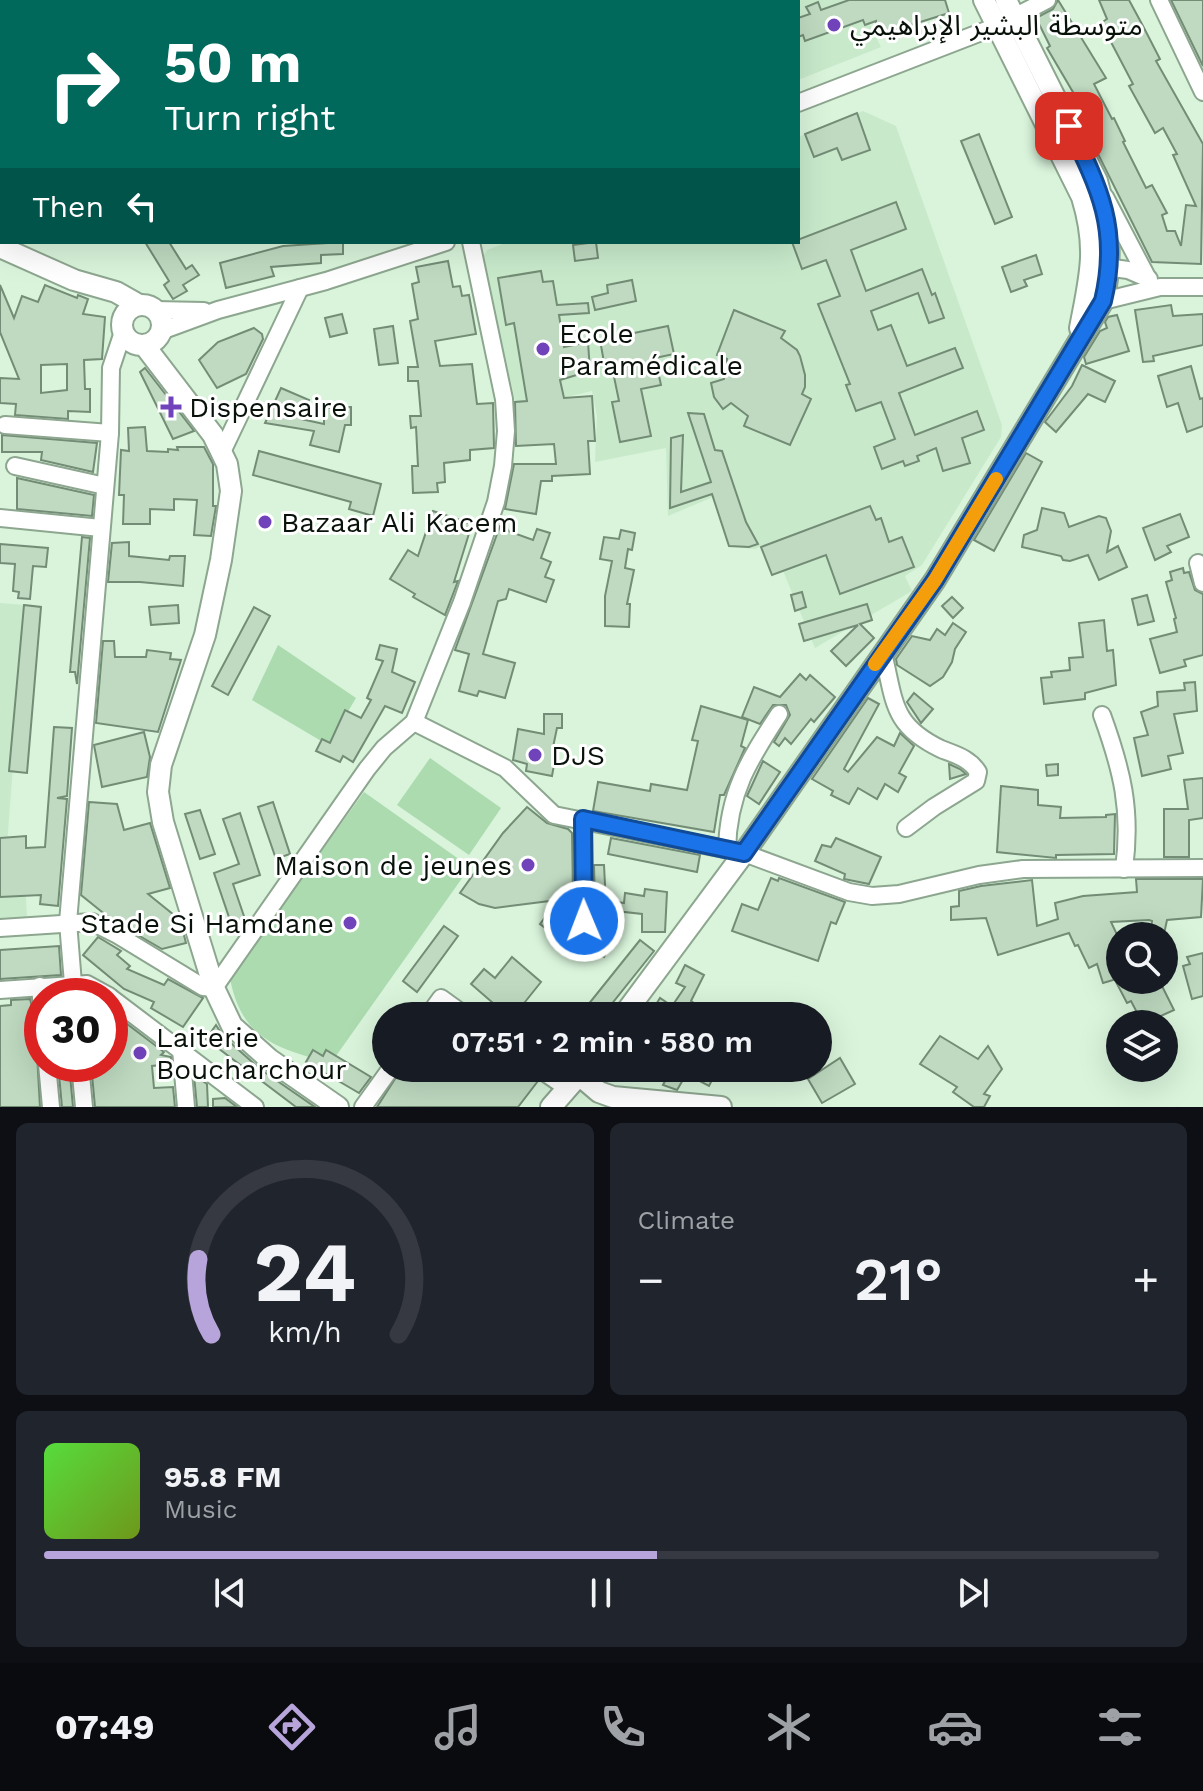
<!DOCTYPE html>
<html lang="en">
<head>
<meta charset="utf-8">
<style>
	:root { --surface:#171b24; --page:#20242c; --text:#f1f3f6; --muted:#9ea1a6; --line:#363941; --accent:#b7a4db }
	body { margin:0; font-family:"Work Sans","Noto Sans Arabic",sans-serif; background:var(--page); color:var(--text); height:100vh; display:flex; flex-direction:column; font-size:30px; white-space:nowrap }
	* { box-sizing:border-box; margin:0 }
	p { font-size:26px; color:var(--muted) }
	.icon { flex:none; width:44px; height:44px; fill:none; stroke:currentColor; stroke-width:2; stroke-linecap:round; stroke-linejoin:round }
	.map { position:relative; height:1107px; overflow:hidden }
	.panel { display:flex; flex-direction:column; gap:16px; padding:16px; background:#0d0f14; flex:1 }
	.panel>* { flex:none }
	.banner { position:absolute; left:0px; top:0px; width:800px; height:244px; box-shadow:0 8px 32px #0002; background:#00695c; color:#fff; overflow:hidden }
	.tools { position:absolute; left:1106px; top:922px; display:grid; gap:16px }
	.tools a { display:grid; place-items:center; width:72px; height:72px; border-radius:50%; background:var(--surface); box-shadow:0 8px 32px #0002; font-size:40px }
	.speed { position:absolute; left:24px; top:978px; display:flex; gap:16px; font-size:40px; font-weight:700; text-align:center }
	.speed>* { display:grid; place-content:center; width:104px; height:104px; border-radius:50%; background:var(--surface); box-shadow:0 8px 32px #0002; line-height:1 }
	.speed .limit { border:12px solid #d22; background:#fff; color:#111 }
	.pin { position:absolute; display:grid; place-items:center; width:68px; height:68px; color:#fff; margin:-34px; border-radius:16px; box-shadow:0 4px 12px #0006 }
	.me { position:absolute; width:88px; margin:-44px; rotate:359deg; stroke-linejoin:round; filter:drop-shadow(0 0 6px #0008) }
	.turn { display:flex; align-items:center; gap:28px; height:168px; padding:0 32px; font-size:36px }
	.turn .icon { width:104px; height:104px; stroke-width:2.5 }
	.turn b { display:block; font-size:56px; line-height:68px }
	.then { display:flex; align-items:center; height:76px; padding:0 32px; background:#0003; gap:16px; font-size:30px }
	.big { font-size:60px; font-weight:600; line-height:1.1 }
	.panel .widget { flex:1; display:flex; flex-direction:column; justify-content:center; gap:12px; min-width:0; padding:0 28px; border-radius:12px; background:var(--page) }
	.panel .dial { align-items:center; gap:0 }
	.dial svg { height:208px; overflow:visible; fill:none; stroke:var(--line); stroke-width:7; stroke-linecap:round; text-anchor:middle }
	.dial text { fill:var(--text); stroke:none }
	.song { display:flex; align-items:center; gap:24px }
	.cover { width:96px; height:96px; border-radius:12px; background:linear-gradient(135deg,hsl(110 70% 55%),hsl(80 70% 35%)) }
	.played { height:8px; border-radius:4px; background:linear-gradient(90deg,var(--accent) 55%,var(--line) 55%) }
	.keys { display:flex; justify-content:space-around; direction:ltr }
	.heat { display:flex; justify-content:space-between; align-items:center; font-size:44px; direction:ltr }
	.panel .tiles { flex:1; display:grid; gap:16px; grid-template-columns:1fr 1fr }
	.widget:last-child { grid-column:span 2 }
	.trip { position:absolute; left:372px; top:1002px; width:460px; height:80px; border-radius:40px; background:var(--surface); box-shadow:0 8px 32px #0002; font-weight:600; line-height:80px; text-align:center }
	.menu { display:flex; height:128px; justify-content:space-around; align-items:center; background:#090b0e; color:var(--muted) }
	.menu .icon { width:56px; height:56px }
	.menu .on { color:var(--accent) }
	.menu b { font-size:36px; color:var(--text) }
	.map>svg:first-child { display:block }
	.built { fill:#c8eacb }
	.green { fill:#abdbaf }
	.building { fill:#bfdac1; stroke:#738c75; stroke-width:2; fill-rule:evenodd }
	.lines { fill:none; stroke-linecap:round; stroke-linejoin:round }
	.minor-casing { stroke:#8da68f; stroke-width:20 }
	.major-casing { stroke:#8da68f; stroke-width:24 }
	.minor { stroke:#fff; stroke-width:16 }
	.major { stroke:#fff; stroke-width:20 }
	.route-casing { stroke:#114b97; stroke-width:20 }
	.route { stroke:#1a73e8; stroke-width:14 }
	.slow { stroke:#f59e0b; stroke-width:14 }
	.poi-dot { fill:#7143bb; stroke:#fff; stroke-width:3 }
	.labels { text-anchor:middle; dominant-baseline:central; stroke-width:6; stroke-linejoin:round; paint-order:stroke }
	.poi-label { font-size:28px; fill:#09120a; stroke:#fff; text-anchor:start }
</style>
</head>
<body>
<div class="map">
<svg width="1203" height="1107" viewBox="0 0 1203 1107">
	<rect width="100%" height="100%" fill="#d9f4db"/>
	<g class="built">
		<rect x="464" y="0" width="179" height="2"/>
		<polygon points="659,0 858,0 881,47 798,80 798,2"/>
		<polygon points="863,111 896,126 1002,425 1001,437 922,565 905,576 912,591 815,648 771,542 755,549 742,548 732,541 713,497 668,516 666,448 595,462 597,416 592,391 517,409 482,259 487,250 508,242 798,242 798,137"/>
		<polygon points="0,603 25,605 7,846 23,846 27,917 0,919"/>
	</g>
	<g class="green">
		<polygon points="278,645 356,698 328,745 252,700"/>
		<polygon points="430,758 501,808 469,855 397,805"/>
		<path d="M364,792L470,867L331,1063C278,1049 241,1039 230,978Z"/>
	</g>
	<g class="building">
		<polygon points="849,0 945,0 949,13 876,36 876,21 865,25 863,20 805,41 803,35 798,37 798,18 810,14 806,7 818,2 821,10"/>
		<polygon points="1058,0 1106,78 1094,84 1112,119 1114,118 1125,141 1123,142 1146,188 1152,185 1167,213 1162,215 1167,231 1175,231 1181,246 1186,205 1196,206 1173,155 1177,154 1163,128 1155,133 1129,86 1133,84 1101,23 1107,19 1099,0 1129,0 1143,26 1160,59 1156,61 1203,144 1201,264 1152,262 1072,102 1077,99 1047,48 1050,46 1036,18 1053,9"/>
		<polygon points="1171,0 1203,0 1203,66"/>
		<polygon points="857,113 870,150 842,160 837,148 814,157 805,134"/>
		<polygon points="979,134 1012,217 995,224 961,141"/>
		<polygon points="896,202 906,229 851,250 866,291 922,269 932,295 935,293 944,318 929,323 918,293 871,311 878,330 891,325 907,366 955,348 963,368 899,393 915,435 977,411 984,430 962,438 970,463 943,471 936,448 917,456 919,461 905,466 903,461 882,469 874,447 895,439 881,402 856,411 846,385 850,384 818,304 840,296 826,260 802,269 792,242"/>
		<polygon points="145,242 169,242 186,269 192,265 199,275 183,285 187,291 173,299 164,285 169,281"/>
		<polygon points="343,242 343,254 321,255 321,263 271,267 274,276 226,288 220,263 283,246"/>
		<polygon points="596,242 598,258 575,261 573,245"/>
		<polygon points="1036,255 1042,274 1024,280 1027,286 1011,292 1002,267"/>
		<polygon points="448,261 453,287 460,286 462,296 469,295 476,334 435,341 440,366 472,364 477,404 493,403 494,448 470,450 470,460 444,463 445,482 437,483 438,492 413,493 412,466 418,466 416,427 411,428 410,416 421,416 418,381 408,381 408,367 418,367 410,321 418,319 412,284 419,282 416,267"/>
		<polygon points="541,271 543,282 553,281 557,305 588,303 589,313 559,315 564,347 588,342 590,371 560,380 564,398 592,396 595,441 588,441 590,474 552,476 552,481 541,481 536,514 505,509 514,464 556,464 554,444 516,446 515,402 527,401 514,323 506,325 498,278"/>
		<polygon points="632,280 636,301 595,310 592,297 608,293 607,285"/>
		<path d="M0,285L14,318L22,296L38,302L45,285L77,298L78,295L88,299L83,314L105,317L102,359L84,360L85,389H90V412L68,411V419L15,415L16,404L0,403V378L19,379L0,332ZM67,364V390L41,393V365Z"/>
		<polygon points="1171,305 1173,316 1203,314 1203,345 1153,356 1154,361 1143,362 1135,310"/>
		<polygon points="734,310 785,331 781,338 797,350 800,356 805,375 805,387 802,394 811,399 790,445 744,426 748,416 731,403 723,409 714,397 711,383 724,379 727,359 717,355"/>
		<polygon points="342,314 347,333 330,337 325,318"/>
		<polygon points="1117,315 1129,351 1086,364 1084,357 1100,331 1107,328 1105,322 1108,317"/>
		<polygon points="393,326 398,363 379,365 374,329"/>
		<polygon points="668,326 674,354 655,358 661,385 641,389 651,436 620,442 612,402 619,401 612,367 605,368 600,340"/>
		<polygon points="254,328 262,334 263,339 246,374 217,388 199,360 218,342"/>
		<polygon points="1082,365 1115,381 1105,402 1088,394 1056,432 1045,422 1072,386"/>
		<polygon points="1191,366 1200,399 1203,398 1203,426 1187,432 1178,403 1167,407 1158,376"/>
		<polygon points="145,368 194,431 173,439 140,372"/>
		<polygon points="281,388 309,400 301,419 324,424 324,408 351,407 351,425 345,425 339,452 310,445 314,431 265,423"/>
		<polygon points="688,413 704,414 715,450 722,451 746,522 758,544 749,547 729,546 712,494 670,508 671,438 683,435 681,492 711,482"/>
		<polygon points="145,427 147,451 168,452 168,449 178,450 177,447 204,447 213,464 213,506 216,506 211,536 194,535 197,500 174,499 174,510 150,509 150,524 123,524 124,495 119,495 121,450 129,451 128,428"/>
		<polygon points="2,435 97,443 93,472 41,460 42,452 2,452"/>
		<polygon points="259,451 381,484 373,516 349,509 351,502 253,475"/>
		<polygon points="1026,453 1042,462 994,551 974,540"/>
		<polygon points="17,478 94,495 92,516 17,509"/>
		<polygon points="870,506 876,520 881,518 889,542 902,537 914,567 840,594 826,555 772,575 761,547"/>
		<polygon points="1042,508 1064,513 1069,527 1099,516 1106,518 1111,531 1107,552 1118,546 1127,567 1099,580 1088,555 1070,561 1063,560 1061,556 1022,547 1024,535 1037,530"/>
		<polygon points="433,511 472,524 454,582 458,581 445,615 413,597 415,594 390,579 408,550 418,556"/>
		<polygon points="1180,514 1189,537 1167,546 1171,552 1155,560 1143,528"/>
		<polygon points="506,524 508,531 533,540 537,529 550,533 541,558 551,562 545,577 554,580 546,602 509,589 506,599 498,601 483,654 515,663 505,698 479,691 477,696 459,691 469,654 455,650 500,526"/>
		<polygon points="621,530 635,533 632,550 628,549 625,568 634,570 627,604 630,604 629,627 605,626 605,596 612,561 600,559 604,537 619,539"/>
		<polygon points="82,537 90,538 77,684 75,672 70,672"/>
		<polygon points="129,542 129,556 169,560 170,556 185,556 183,586 140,582 108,582 112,543"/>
		<polygon points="0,544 48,548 46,567 33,566 30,599 18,598 19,592 13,591 15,564 0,563"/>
		<polygon points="1183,568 1184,573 1189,572 1195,590 1203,594 1203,655 1184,660 1186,666 1160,673 1150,639 1177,632 1174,619 1176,618 1166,582 1172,580 1170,572"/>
		<polygon points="802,592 806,607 795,611 791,595"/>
		<polygon points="1147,595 1154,621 1138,625 1132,599"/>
		<polygon points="952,597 963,608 953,618 942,606"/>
		<polygon points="867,604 872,620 860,624 874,638 846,666 831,651 858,625 804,641 799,624"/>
		<polygon points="24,605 41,607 27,773 9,771"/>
		<polygon points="178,605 179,623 151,625 149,607"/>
		<polygon points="254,607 270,616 228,695 212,686"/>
		<polygon points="1104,620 1107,651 1113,650 1116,685 1085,693 1085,699 1044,704 1041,678 1052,677 1051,672 1070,670 1069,658 1083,657 1079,623"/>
		<polygon points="953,623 966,632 955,649 952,662 943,677 930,686 897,665 896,659 912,636 930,640 937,629 945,635"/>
		<polygon points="103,641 114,641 115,657 146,657 147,650 171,653 170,659 181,660 158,732 96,723"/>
		<polygon points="380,645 397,649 392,672 415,682 402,713 385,706 353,762 343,756 340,762 316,751 322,739 330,743 345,710 361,718 371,700 367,698 383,661 376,659"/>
		<polygon points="800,674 806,680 810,675 835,697 814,722 811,719 791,744 785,738 779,746 774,742 790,715 786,705 773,705 760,724 742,717 754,687 780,697"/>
		<polygon points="1195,682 1197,711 1174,714 1183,753 1168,756 1171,769 1142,776 1134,738 1148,735 1141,712 1158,706 1157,692 1185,690 1184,683"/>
		<polygon points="914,693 933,709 921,723 907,702"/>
		<polygon points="868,698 879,704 844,769 848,772 877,737 894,746 900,733 914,746 899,773 906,777 898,792 885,784 877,799 858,788 849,804 831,795 833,791 812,779"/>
		<polygon points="701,706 748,720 741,746 745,748 724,795 720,795 714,832 593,811 598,782 650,791 651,784 687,790 698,741 692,740"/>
		<polygon points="544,714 562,714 562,728 557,728 553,747 557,748 552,776 526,771 527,764 513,760 518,729 544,734"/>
		<polygon points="54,727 72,728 67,796 57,798 67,799 58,906 40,904 41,895 0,897 0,838 26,836 26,848 45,847"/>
		<polygon points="144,732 150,757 147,777 102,787 94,745"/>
		<polygon points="763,761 780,772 759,804 747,796"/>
		<polygon points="949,764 960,769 966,774 950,779"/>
		<polygon points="1058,764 1058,775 1047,776 1046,765"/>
		<polygon points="1203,778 1203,818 1189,820 1189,857 1164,857 1164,809 1188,809 1184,780"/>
		<polygon points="1001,786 1038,790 1038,805 1061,807 1060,818 1106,817 1106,815 1115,814 1114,854 1056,855 1056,858 997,852"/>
		<polygon points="89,802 117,804 124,830 150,823 170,888 148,894 174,915 181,924 186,943 162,949 112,920 81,895"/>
		<polygon points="273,802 290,854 276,859 258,807"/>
		<polygon points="527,807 547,823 568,829 572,833 573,898 495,908 479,904 460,893 503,833"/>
		<polygon points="200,810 215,854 200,859 185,814"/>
		<polygon points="240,813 260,875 233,884 246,922 232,926 214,873 239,864 223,819"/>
		<polygon points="611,838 700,855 697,872 608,854"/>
		<polygon points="836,838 881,857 869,884 844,879 845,874 815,861 822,845 831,847"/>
		<polygon points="594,865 604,865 606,905 595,906"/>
		<polygon points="771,878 778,881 779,878 845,902 836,924 831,922 818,961 732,931 742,904 758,910"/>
		<polygon points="1136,879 1203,879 1201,917 1167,920 1164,934 1151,931 1152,921 1149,920 1111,922 1120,941 1120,978 1103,983 1097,964 1089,968 1078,945 1075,946 1069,933 998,955 986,918 951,920 951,907 959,906 959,891 981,886 1032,880 1037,926 1058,919 1055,903 1083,896 1137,892"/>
		<polygon points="645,889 667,892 665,932 642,932 642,914 616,911 617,902 624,903 625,893 644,896"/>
		<polygon points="553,907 569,920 556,936 540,924"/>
		<polygon points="444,926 458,936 417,992 403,981"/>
		<polygon points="598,929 614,938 604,957 588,949"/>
		<polygon points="98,937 121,951 117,955 130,966 127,969 164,985 168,979 203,998 183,1027 151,1008 154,1002 124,989 83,955"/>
		<polygon points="640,940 654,951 602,1016 579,1016"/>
		<polygon points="59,946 61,975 0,979 0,950"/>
		<polygon points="1203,953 1203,996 1192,999 1183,966 1190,964 1187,957"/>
		<polygon points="512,957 541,982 525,1002 544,1016 508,1016 471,984 484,969 495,978"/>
		<polygon points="685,965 704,975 691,1001 694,1003 686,1016 659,1016 652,1011 660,998 672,1006 685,987 676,983"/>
		<polygon points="1115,980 1159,980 1174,1010 1143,1024 1131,1001 1127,1003"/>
		<polygon points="30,999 35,1018 40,1107 0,1107 0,1006 11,1005 11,1000"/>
		<polygon points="110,1011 164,1052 161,1055 171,1057 171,1064 152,1066 154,1088 173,1087 175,1107 95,1107 91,1064 110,1064"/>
		<polygon points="216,1025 223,1036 260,1069 315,1107 296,1107 206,1039"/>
		<polygon points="940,1036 978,1059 988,1046 1002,1069 984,1094 990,1096 984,1107 974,1107 953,1092 957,1087 920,1064"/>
		<polygon points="313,1050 323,1056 326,1050 371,1077 359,1093 306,1062"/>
		<polygon points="840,1058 855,1084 822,1103 808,1079"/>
		<polygon points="58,1064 69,1064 73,1107 62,1107"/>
		<polygon points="402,1068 523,1068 538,1081 518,1107 377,1107"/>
		<polygon points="653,1068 690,1068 677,1090 663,1085 667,1077"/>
		<polygon points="697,1068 718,1068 709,1086 692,1077"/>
		<polygon points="194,1075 207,1084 208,1107 197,1107"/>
		<polygon points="225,1098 237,1107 213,1107 213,1099"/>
	</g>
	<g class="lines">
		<defs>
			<g id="minor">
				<polyline points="651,0 652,2"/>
				<polyline points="1159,0 1203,92"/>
				<polyline points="311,2 312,0"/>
				<polyline points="384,2 389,0"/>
				<polyline points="798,103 997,26 1047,0"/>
				<polyline points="0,121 2,121"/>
				<polyline points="1105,197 1147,277"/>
				<polyline points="1098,266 1128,270 1149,279"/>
				<polyline points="1093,299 1103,301 1160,287 1203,287"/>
				<polyline points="155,310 204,311"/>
				<polyline points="161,331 218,310 326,281 446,242"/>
				<polyline points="5,425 110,433"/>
				<polyline points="222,452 300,288"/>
				<polyline points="15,466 105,486"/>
				<polyline points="0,518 101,528"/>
				<polyline points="1198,563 1203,583"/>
				<path d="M883,653C895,701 891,725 941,749C956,755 969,758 978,772L976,781L934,807L906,828"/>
				<path d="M1102,715C1122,770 1132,810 1124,869"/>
				<polyline points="414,722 505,768 554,815 744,853 849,892 872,896 899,894 979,875 1023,869 1203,868"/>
				<polyline points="583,819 584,921"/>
				<path d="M727,850C728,793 749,760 779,714"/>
				<polyline points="0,928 92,922 116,934 203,987 214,988 367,769 384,748 414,722 462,602 496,502 503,466 506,431 504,399 471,242"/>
				<polyline points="40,986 42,1010"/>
				<polyline points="0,990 87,984 109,996"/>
				<polyline points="74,996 68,922 110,433 111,368 123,332"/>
				<polyline points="110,997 255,1107"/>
				<polyline points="428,1016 441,998 466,1016"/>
				<polyline points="181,1049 186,1107"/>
				<polyline points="47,1064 51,1107"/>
				<polyline points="80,1064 84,1107"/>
				<polyline points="538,1068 567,1088"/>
				<polyline points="363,1107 391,1068"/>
			</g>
			<g id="major">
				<path d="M984,0L1082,197C1098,249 1090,276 1080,328"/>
				<polyline points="0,247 74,280 116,292 139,305"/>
				<circle cx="142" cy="325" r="20"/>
				<polyline points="144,345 213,435 227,464 231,491 221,560 205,635 161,765 158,792 163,822 214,988 232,1026 269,1059 338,1107"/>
				<path d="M623,1016L744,853L935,580L1103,301C1113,259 1109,222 1097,181L1006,0"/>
				<polyline points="551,1107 579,1075 599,1092 613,1097 721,1107"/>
			</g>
		</defs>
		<use href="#minor" class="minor-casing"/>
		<use href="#major" class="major-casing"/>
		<use href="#minor" class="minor"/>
		<use href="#major" class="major"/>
	</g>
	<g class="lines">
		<defs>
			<path id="route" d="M584,921L583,819L744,853L935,580L1103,301C1120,230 1100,189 1069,126"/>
		</defs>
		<use href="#route" class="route-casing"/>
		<use href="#route" class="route"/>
		<polyline class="slow" points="875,664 935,580 996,479"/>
	</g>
	<g class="poi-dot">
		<circle cx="834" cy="25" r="8"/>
		<circle cx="543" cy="349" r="8"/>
		<path d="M167 395h8v8h8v8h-8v8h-8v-8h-8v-8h8z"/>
		<circle cx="265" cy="522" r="8"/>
		<circle cx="535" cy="755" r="8"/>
		<circle cx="528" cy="865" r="8"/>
		<circle cx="350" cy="923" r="8"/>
		<circle cx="140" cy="1053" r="8"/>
	</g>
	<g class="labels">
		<g class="poi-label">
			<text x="850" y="25">متوسطة البشير الإبراهيمي</text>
			<text x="559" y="333">Ecole<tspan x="559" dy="32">Paramédicale</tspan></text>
			<text x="189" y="407">Dispensaire</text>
			<text x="281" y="522">Bazaar Ali Kacem</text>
			<text x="551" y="755">DJS</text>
			<text x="512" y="865" text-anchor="end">Maison de jeunes</text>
			<text x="334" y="923" text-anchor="end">Stade Si Hamdane</text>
			<text x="156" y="1037">Laiterie<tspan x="156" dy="32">Boucharchour</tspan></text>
		</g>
	</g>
</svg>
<div class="tools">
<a><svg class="icon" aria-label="search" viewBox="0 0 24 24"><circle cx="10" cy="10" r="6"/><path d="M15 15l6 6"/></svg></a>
<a><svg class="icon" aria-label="layers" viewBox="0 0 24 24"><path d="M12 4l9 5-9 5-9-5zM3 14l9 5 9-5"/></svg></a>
</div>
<div class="speed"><div class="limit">30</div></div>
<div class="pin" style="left:1069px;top:126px;background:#d93025"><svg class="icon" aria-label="arrive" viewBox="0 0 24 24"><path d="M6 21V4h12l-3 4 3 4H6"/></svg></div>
<svg class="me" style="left:584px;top:921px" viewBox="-20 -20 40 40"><circle r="17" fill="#1a73e8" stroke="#fff" stroke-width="3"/><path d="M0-11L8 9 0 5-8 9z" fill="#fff"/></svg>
<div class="trip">07:51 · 2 min · 580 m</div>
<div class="banner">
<div class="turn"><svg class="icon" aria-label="right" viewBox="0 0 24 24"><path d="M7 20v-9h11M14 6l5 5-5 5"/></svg><div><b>50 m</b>Turn right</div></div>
<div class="then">Then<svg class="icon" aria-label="left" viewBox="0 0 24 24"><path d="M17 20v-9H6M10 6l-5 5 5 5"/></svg></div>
</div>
</div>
<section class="panel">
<div class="tiles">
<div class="widget dial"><svg viewBox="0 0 100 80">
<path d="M14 69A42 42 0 1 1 86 69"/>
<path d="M14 69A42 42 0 0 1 9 40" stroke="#b7a4db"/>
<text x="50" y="56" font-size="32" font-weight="700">24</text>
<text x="50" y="72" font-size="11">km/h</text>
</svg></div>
<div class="widget"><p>Climate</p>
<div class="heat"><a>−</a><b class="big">21°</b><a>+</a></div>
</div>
<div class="widget">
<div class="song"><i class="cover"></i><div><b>95.8 FM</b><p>Music</p></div></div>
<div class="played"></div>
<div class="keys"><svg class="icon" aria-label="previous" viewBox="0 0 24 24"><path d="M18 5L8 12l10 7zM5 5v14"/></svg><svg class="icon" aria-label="pause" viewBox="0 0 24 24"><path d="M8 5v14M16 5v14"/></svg><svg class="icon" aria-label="next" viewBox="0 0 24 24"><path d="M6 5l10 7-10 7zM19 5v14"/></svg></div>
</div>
</div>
</section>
<nav class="menu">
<b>07:49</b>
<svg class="icon on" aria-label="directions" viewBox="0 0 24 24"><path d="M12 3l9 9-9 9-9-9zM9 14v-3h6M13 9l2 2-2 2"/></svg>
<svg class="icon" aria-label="music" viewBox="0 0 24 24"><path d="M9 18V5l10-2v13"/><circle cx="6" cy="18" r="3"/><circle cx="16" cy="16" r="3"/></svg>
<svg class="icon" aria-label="phone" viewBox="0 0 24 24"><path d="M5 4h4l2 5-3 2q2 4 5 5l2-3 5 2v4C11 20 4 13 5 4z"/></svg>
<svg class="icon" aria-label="climate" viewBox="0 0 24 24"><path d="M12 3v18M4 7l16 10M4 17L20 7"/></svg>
<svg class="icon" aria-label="car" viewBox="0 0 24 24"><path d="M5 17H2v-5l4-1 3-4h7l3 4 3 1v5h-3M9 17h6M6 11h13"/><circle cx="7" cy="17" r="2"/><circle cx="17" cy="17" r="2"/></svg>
<svg class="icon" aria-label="filters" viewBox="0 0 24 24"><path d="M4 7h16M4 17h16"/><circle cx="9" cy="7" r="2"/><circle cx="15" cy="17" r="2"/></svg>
</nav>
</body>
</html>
